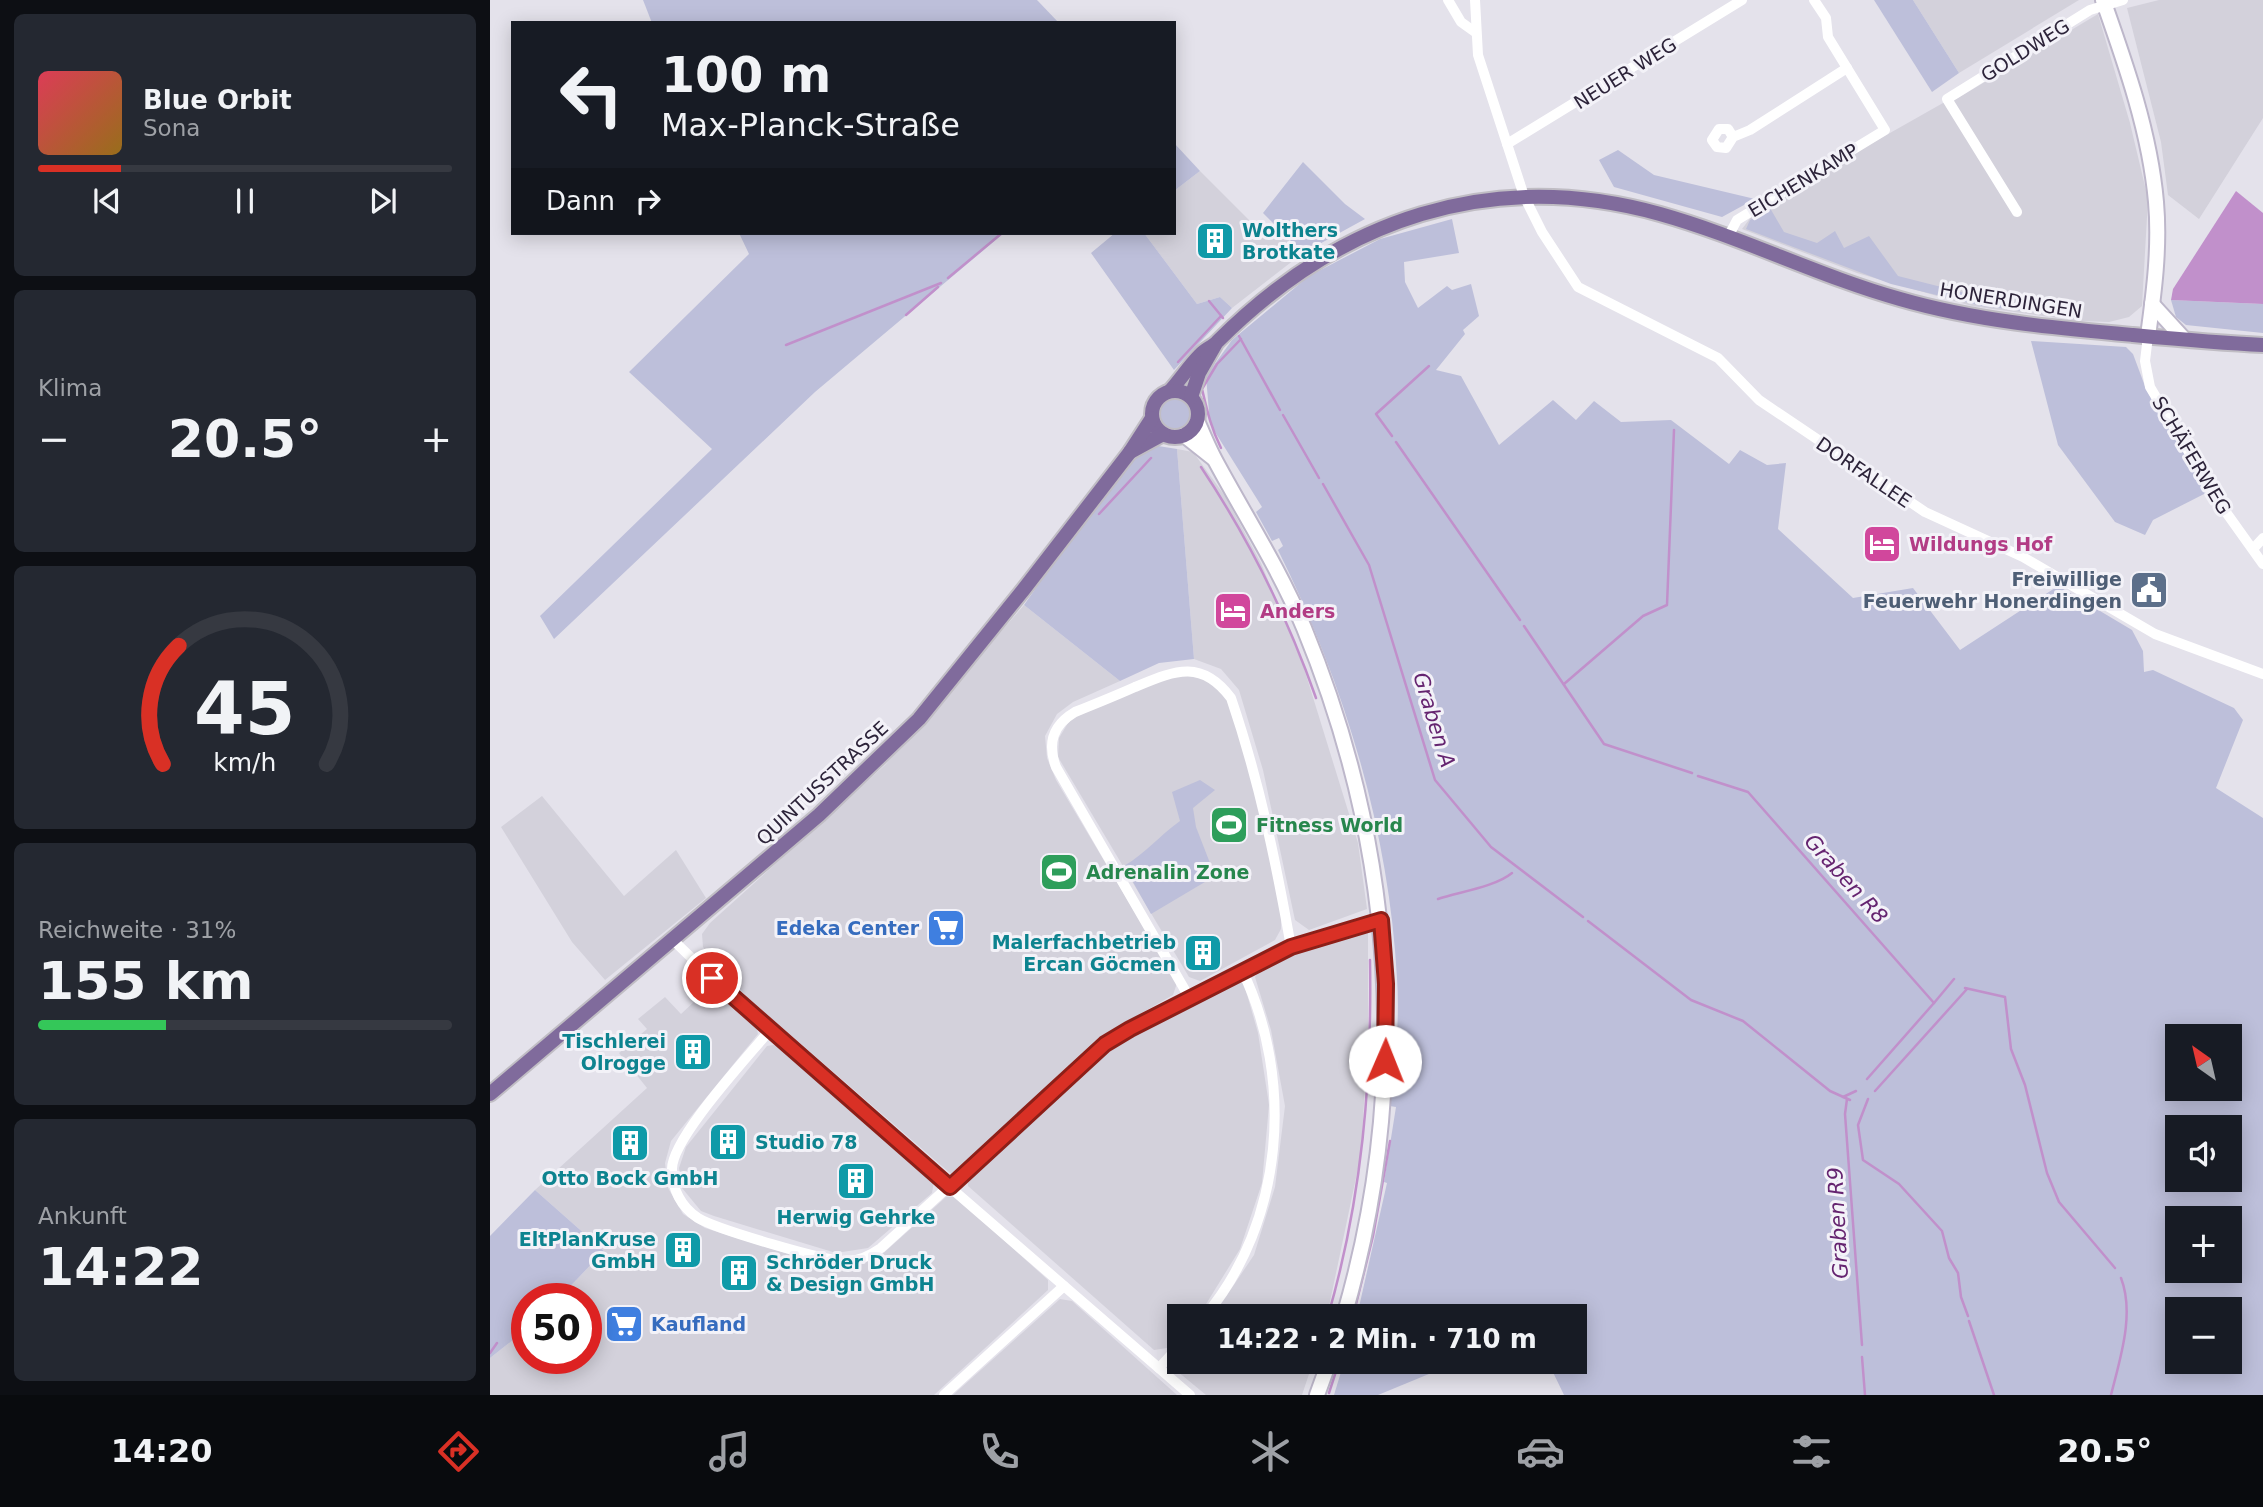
<!DOCTYPE html>
<html lang="de">
<head>
<meta charset="utf-8">
<style>
	:root { --surface:#171b24; --page:#242831; --text:#f1f3f6; --muted:#9ea1a6; --line:#363941; --accent:#d93025 }
	body { margin:0; font-family:"DejaVu Sans",sans-serif; background:var(--page); color:var(--text); height:100vh; display:flex; flex-direction:column; font-size:26px; white-space:nowrap }
	* { box-sizing:border-box; margin:0 }
	p { font-size:23px; color:var(--muted) }
	.icon { flex:none; width:38px; height:38px; fill:none; stroke:currentColor; stroke-width:2; stroke-linecap:round; stroke-linejoin:round }
	.map { position:relative; flex:1; overflow:hidden }
	.details { display:flex; flex-direction:column; gap:14px; padding:14px; background:#0d0f14; width:490px }
	.details>* { flex:none }
	.guide { position:absolute; left:21px; top:21px; width:665px; height:214px; border-radius:0px; box-shadow:0 4px 18px #0003; background:#171b24; color:var(--text); overflow:hidden }
	.needle { width:46px; rotate:326deg }
	.fabs { position:absolute; left:1675px; top:1024px; display:grid; gap:14px }
	.fabs a { display:grid; place-items:center; width:77px; height:77px; border-radius:0px; background:var(--surface); box-shadow:0 4px 18px #0003; font-size:35px }
	.speed { position:absolute; left:21px; top:1283px; display:flex; gap:14px; font-size:35px; font-weight:700; text-align:center }
	.speed>* { display:grid; place-content:center; width:91px; height:91px; border-radius:50%; background:var(--surface); box-shadow:0 4px 18px #0003; line-height:1 }
	.speed .limit { border:10px solid #d22; background:#fff; color:#111 }
	.pin { position:absolute; display:grid; place-items:center; width:60px; height:60px; color:#fff; margin:-30px; border:4px solid #fff; border-radius:50%; box-shadow:0 2px 7px #0007 }
	.me { position:absolute; width:77px; margin:-38px; rotate:1deg; stroke-linejoin:round; filter:drop-shadow(0 0 5px #0008) }
	.turn { display:flex; align-items:center; gap:24px; height:147px; padding:0 35px; font-size:32px }
	.turn .icon { width:91px; height:91px; stroke-width:2.5 }
	.turn b { display:block; font-size:49px; line-height:60px }
	.then { display:flex; align-items:center; height:66px; padding:0 35px; background:#0003; gap:14px; font-size:26px }
	.big { font-size:52px; font-weight:800; line-height:1.1 }
	.details .tile { flex:1; display:flex; flex-direction:column; justify-content:center; gap:10px; min-width:0; padding:0 24px; border-radius:10px; background:var(--page) }
	.details .dial { align-items:center; gap:0 }
	.dial svg { height:182px; overflow:visible; fill:none; stroke:var(--line); stroke-width:7; stroke-linecap:round; text-anchor:middle }
	.dial text { fill:var(--text); stroke:none }
	.song { display:flex; align-items:center; gap:21px }
	.cover { width:84px; height:84px; border-radius:10px; background:linear-gradient(135deg,hsl(350 70% 55%),hsl(40 70% 35%)) }
	.played { height:7px; border-radius:4px; background:linear-gradient(90deg,var(--accent) 20%,var(--line) 20%) }
	.keys { display:flex; justify-content:space-around; direction:ltr }
	.heat { display:flex; justify-content:space-between; align-items:center; font-size:38px; direction:ltr }
	.charge { height:10px; border-radius:5px; background:linear-gradient(90deg,#34c759 31%,var(--line) 0) }
	.trip { position:absolute; left:677px; top:1304px; width:420px; height:70px; border-radius:0px; background:var(--surface); box-shadow:0 4px 18px #0003; font-weight:800; line-height:70px; text-align:center }
	.tab-bar { display:flex; height:112px; justify-content:space-around; align-items:center; background:#090b0e; color:var(--muted) }
	.tab-bar .icon { width:49px; height:49px }
	.tab-bar .on { color:var(--accent) }
	.tab-bar b { font-size:32px; color:var(--text) }
	main { display:flex; flex:1; min-height:0 }
	.map>svg:first-child { display:block }
	.built { fill:#d3d1db }
	.green { fill:#bdbfda; fill-rule:evenodd }
	.water { fill:#c190cb }
	.lines { fill:none; stroke-linecap:round; stroke-linejoin:round }
	.stream { stroke:#c190cb; stroke-width:2.5 }
	.secondary-casing { stroke:#bdb7ca; stroke-width:18 }
	.primary-casing { stroke:#c0bdc4; stroke-width:18 }
	.street { stroke:#fff; stroke-width:10 }
	.secondary { stroke:#fff; stroke-width:14 }
	.primary { stroke:#806b9c; stroke-width:14 }
	.route-casing { stroke:#8d1f18; stroke-width:18 }
	.route { stroke:#d93025; stroke-width:12 }
	.labels { text-anchor:middle; dominant-baseline:central; stroke-width:6; stroke-linejoin:round; paint-order:stroke }
	.street-label { font-size:19px; fill:#2d243a; stroke:#f3f2f8 }
	.culture-label { font-size:19px; font-weight:bold; fill:#0d838f; stroke:#f3f2f8; text-anchor:start }
	.hotel-label { font-size:19px; font-weight:bold; fill:#b23c85; stroke:#f3f2f8; text-anchor:start }
	.service-label { font-size:19px; font-weight:bold; fill:#4e5e75; stroke:#f3f2f8; text-anchor:end }
	.leisure-label { font-size:19px; font-weight:bold; fill:#27864d; stroke:#f3f2f8; text-anchor:start }
	.shop-label { font-size:19px; font-weight:bold; fill:#366cbe; stroke:#f3f2f8; text-anchor:end }
	.water-label { font-size:21px; font-style:italic; fill:#652470; stroke:#f3f2f8 }
</style>
</head>
<body>
<main>
<section class="details">
<div class="tile">
<div class="song"><i class="cover"></i><div><b>Blue Orbit</b><p>Sona</p></div></div>
<div class="played"></div>
<div class="keys"><svg class="icon" aria-label="previous" viewBox="0 0 24 24"><path d="M18 5L8 12l10 7zM5 5v14"/></svg><svg class="icon" aria-label="pause" viewBox="0 0 24 24"><path d="M8 5v14M16 5v14"/></svg><svg class="icon" aria-label="next" viewBox="0 0 24 24"><path d="M6 5l10 7-10 7zM19 5v14"/></svg></div>
</div>
<div class="tile"><p>Klima</p>
<div class="heat"><a>−</a><b class="big">20.5°</b><a>+</a></div>
</div>
<div class="tile dial"><svg viewBox="0 0 100 80">
<path d="M14 69A42 42 0 1 1 86 69"/>
<path d="M14 69A42 42 0 0 1 21 17" stroke="#d93025"/>
<text x="50" y="56" font-size="32" font-weight="700">45</text>
<text x="50" y="72" font-size="11">km/h</text>
</svg></div>
<div class="tile"><p>Reichweite · 31%</p><b class="big">155 km</b><div class="charge"></div></div>
<div class="tile"><p>Ankunft</p><b class="big">14:22</b></div>
</section>
<div class="map">
<svg width="1773" height="1395" viewBox="0 0 1773 1395">
	<rect width="100%" height="100%" fill="#e4e2eb"/>
	<g class="built">
		<polygon points="1423,0 1589,0 1469,73"/>
		<polygon points="1669,0 1773,0 1773,118 1709,219 1678,195 1671,142 1637,8"/>
		<polygon points="1608,14 1640,123 1658,199 1652,306 1639,317 1619,322 1589,321 1482,306 1367,273 1252,229 1261,217 1377,146 1453,103 1468,98"/>
		<polygon points="710,171 776,237 786,229 813,253 742,308 730,297 707,304 654,233 684,233 684,191"/>
		<polygon points="687,449 703,452 735,496 771,563 813,665 868,843 877,909 819,930 805,920 773,770 749,690 731,669 704,659"/>
		<polygon points="534,605 630,681 583,702 567,714 555,736 557,758 566,780 687,983 683,995 622,1030 461,1174 257,997 213,947 212,934 220,923 395,765"/>
		<polygon points="705,673 725,682 738,699 763,772 791,915 791,929 785,940 710,981 699,977 568,757 569,738 578,723 591,711 672,677"/>
		<polygon points="52,796 134,896 186,850 216,898 115,980 82,942 11,827"/>
		<polygon points="870,927 878,930 878,1035 871,1154 837,1316 723,1316 764,1255 785,1187 795,1106 781,1030 765,977 774,963"/>
		<polygon points="743,979 754,984 768,1033 779,1105 772,1183 750,1249 713,1309 706,1316 690,1316 689,1335 677,1348 664,1350 478,1186 477,1177 621,1047"/>
		<polygon points="221,986 266,1025 268,1034 181,1141 175,1163 178,1188 193,1214 215,1228 340,1267 364,1266 388,1258 456,1197 466,1197 558,1280 558,1290 444,1395 0,1395 0,1358 37,1329 37,1358 96,1358 96,1298 69,1298 114,1251 45,1190 157,1088 129,1053 157,1029 148,1019 175,997 191,1014"/>
		<polygon points="283,1045 289,1046 444,1181 442,1193 378,1248 346,1253 224,1216 211,1211 192,1188 189,1168 196,1147 277,1046"/>
		<polygon points="570,1299 582,1301 687,1395 463,1395"/>
		<polygon points="689,1355 690,1362 823,1362 812,1395 716,1395 687,1371 686,1360"/>
	</g>
	<g class="green">
		<polygon points="153,0 547,0 569,23 162,23"/>
		<polygon points="1384,0 1423,0 1469,73 1442,92"/>
		<polygon points="684,143 710,171 684,191"/>
		<polygon points="1128,150 1164,175 1265,199 1232,217 1124,187 1109,160"/>
		<polygon points="813,162 855,204 875,219 813,253 773,213"/>
		<polygon points="1280,208 1294,232 1327,243 1345,231 1354,248 1379,236 1408,276 1558,314 1492,306 1401,284 1256,229 1260,220"/>
		<path d="M962,219L969,253L914,262L915,282L928,308L957,286L962,290L981,284L989,316L973,330L975,334L946,370L971,376L1009,445L1063,400L1086,420L1104,401L1131,422L1181,420L1239,464L1250,450L1277,465L1296,463L1288,529L1363,598L1423,588L1470,650L1568,586L1642,630L1653,651L1654,672L1663,670L1744,708L1753,720L1726,788L1773,818V1395H1074L1058,1362H1085V1316H867L897,1183L894,1182L906,1107L900,1106C905,1064 910,1020 907,978C899,830 854,683 788,550L793,546L789,538L782,541L766,512L772,507L720,424L716,376L742,340L819,276L890,239ZM1687,1036H1740V1088H1687ZM1687,1127H1740V1180H1687ZM1687,1218H1740V1270H1687ZM1687,1309H1740V1362H1687Z"/>
		<polygon points="249,233 514,233 325,392 64,639 50,616 222,449 139,372 259,254"/>
		<polygon points="625,233 654,233 707,304 730,297 742,308 684,370 601,253"/>
		<polygon points="1681,300 1773,304 1773,333 1696,325 1686,317"/>
		<polygon points="1541,341 1636,347 1643,354 1656,389 1718,492 1663,520 1655,535 1625,522 1568,445"/>
		<circle cx="685" cy="414" r="18"/>
		<path d="M662,445L687,449L704,659L669,663L630,681L534,605C573,551 609,486 662,445Z"/>
		<path d="M710,780L725,790L703,808L706,827L725,876L661,914L634,866C656,853 669,836 690,821L682,792Z"/>
		<polygon points="45,1190 114,1251 69,1298 37,1298 37,1329 0,1358 0,1236"/>
		<polygon points="854,1362 968,1362 888,1395 844,1395"/>
	</g>
	<polygon class="water" points="1746,191 1773,213 1773,304 1681,300 1683,289"/>
	<g class="lines">
		<g class="stream">
			<polyline points="458,278 512,233"/>
			<polyline points="719,301 733,318"/>
			<polyline points="416,315 448,287"/>
			<polyline points="749,336 790,410"/>
			<polyline points="296,345 451,283"/>
			<polyline points="688,362 731,316"/>
			<polyline points="793,415 829,478"/>
			<polyline points="902,436 886,414 939,366"/>
			<polyline points="906,442 1030,620"/>
			<path d="M731,448C721,428 717,410 712,389L727,364L751,339"/>
			<path d="M711,467C759,539 797,616 826,698"/>
			<polyline points="833,484 879,565 945,780 1001,847 1093,917"/>
			<polyline points="609,514 661,458"/>
			<polyline points="1034,626 1114,744 1202,773"/>
			<polyline points="1074,684 1153,616 1177,605 1184,430"/>
			<polyline points="1208,776 1258,792 1444,1003 1464,979"/>
			<path d="M948,899C969,892 1005,887 1022,873"/>
			<polyline points="1098,921 1201,1000 1253,1021 1340,1091 1360,1100"/>
			<polyline points="1475,988 1515,997 1521,1049 1535,1085 1557,1173 1569,1202 1625,1268"/>
			<polyline points="1377,1079 1444,1003"/>
			<polyline points="1385,1091 1477,989"/>
			<polyline points="1353,1097 1366,1091"/>
			<polyline points="1357,1099 1355,1114 1372,1345"/>
			<polyline points="1378,1099 1368,1125 1373,1160 1409,1184 1452,1231 1459,1258 1468,1273 1471,1297 1478,1316"/>
			<path d="M838,1316C872,1199 882,1081 880,960"/>
			<polyline points="863,1316 883,1236 900,1141"/>
			<polyline points="1479,1321 1504,1395"/>
			<polyline points="0,1353 7,1343"/>
			<polyline points="1372,1357 1375,1395"/>
			<polyline points="839,1393 849,1362"/>
			<path d="M1621,1395C1630,1359 1645,1314 1631,1278"/>
		</g>
		<defs>
			<g id="secondary">
				<path d="M1613,0C1636,65 1660,133 1666,202C1670,247 1664,292 1658,336"/>
				<polyline points="1662,304 1694,339"/>
				<path d="M707,421C713,434 718,447 725,460C755,516 789,568 814,628C905,849 921,1086 854,1316"/>
				<polyline points="694,435 723,458"/>
				<polyline points="827,1395 839,1362"/>
			</g>
			<g id="primary">
				<path d="M680,391C690,380 699,366 710,355C715,349 723,347 728,341C850,219 1001,167 1170,214C1252,237 1328,276 1410,299C1486,321 1565,328 1643,335C1686,339 1730,343 1773,345"/>
				<circle cx="685" cy="414" r="23"/>
				<polyline points="701,397 709,373 725,345"/>
				<polyline points="640,452 673,434"/>
				<polyline points="0,1094 329,815 429,719 534,589 640,452 662,418"/>
			</g>
		</defs>
		<use href="#secondary" class="secondary-casing"/>
		<use href="#primary" class="primary-casing"/>
		<g class="street">
			<polyline points="958,0 971,22 985,32"/>
			<polyline points="985,0 988,55 1034,196 1052,232 1088,287 1228,358 1269,400 1435,512 1533,557 1665,634 1773,674"/>
			<polyline points="1243,137 1238,129 1229,129 1222,140 1227,147 1236,148 1243,137 1260,130 1357,68"/>
			<polyline points="1017,144 1252,0"/>
			<polyline points="1527,212 1457,99 1600,10 1633,0"/>
			<polyline points="1238,237 1247,220 1395,130 1338,37 1336,18 1324,0"/>
			<polyline points="1658,336 1655,361 1660,387 1728,501 1773,564"/>
			<polyline points="1763,549 1773,538"/>
			<polyline points="183,940 254,1009 700,1395"/>
			<path d="M699,997L566,767C557,743 563,725 585,712C605,704 625,696 645,687C684,671 711,658 741,698C769,780 786,862 801,947"/>
			<path d="M279,1031C257,1058 182,1138 182,1169C182,1189 191,1207 208,1218C226,1229 337,1262 357,1261C370,1261 381,1255 391,1248L615,1044L699,997L801,947L891,920"/>
			<path d="M715,1316C794,1222 805,1080 752,970"/>
			<polyline points="669,1368 690,1345"/>
			<polyline points="454,1395 574,1286"/>
		</g>
		<use href="#secondary" class="secondary"/>
		<use href="#primary" class="primary"/>
	</g>
	<g class="lines">
		<defs>
			<polyline id="route" points="222,978 460,1187 615,1044 640,1029 801,947 891,920 896,984 895,1061"/>
		</defs>
		<use href="#route" class="route-casing"/>
		<use href="#route" class="route"/>
	</g>
	<defs>
		<symbol id="building-square" viewBox="-11 -11 22 22"><rect x="-9" y="-9" width="18" height="18" rx="4" fill="#0f9aa8" stroke="#f3f2f8"/><path d="M-4-6H4V6H1V3H-1V6H-4ZM-2.5-4.3h1.7v1.8h-1.7ZM.8-4.3h1.7v1.8H.8ZM-2.5-1h1.7V.8h-1.7ZM.8-1h1.7V.8H.8Z" fill="#fff"/></symbol>
		<symbol id="hotel-square" viewBox="-11 -11 22 22"><rect x="-9" y="-9" width="18" height="18" rx="4" fill="#d1479c" stroke="#f3f2f8"/><path d="M-6-4.5h1.5V1H6V5H4.5V3h-9V5H-6ZM-4 0a1.8 1.8 0 1 1 3.6 0ZM.5 0V-2.5h3Q6-2.5 6 0Z" fill="#fff"/></symbol>
		<symbol id="civic-square" viewBox="-11 -11 22 22"><rect x="-9" y="-9" width="18" height="18" rx="4" fill="#5c6f8a" stroke="#f3f2f8"/><path d="M-.6-6.5H3V-4.5H.6V-3L4-1V1h2V6H-6V1h2V-1L-.6-3ZM-1.2 2.5V6h2.4V2.5Z" fill="#fff"/></symbol>
		<symbol id="stadium-square" viewBox="-11 -11 22 22"><rect x="-9" y="-9" width="18" height="18" rx="4" fill="#2e9e5b" stroke="#f3f2f8"/><path d="M0-5a6.5 5 0 1 0 0 10a6.5 5 0 1 0 0-10ZM-3.5-1.8h7v3.6h-7Z" fill="#fff"/></symbol>
		<symbol id="supermarket-square" viewBox="-11 -11 22 22"><rect x="-9" y="-9" width="18" height="18" rx="4" fill="#3f7fe0" stroke="#f3f2f8"/><path d="M-6-5.5h2.5l.6 2H6L4.5 2H-2.5L-4.4-4H-6ZM-1.5 3.2a1.3 1.3 0 1 0 .1 0ZM3 3.2a1.3 1.3 0 1 0 .1 0Z" fill="#fff"/></symbol>
	</defs>
	<g fill-rule="evenodd">
		<use href="#building-square" x="703" y="219" width="44" height="44"/>
		<use href="#hotel-square" x="1370" y="522" width="44" height="44"/>
		<use href="#civic-square" x="1637" y="568" width="44" height="44"/>
		<use href="#hotel-square" x="721" y="589" width="44" height="44"/>
		<use href="#stadium-square" x="717" y="803" width="44" height="44"/>
		<use href="#stadium-square" x="547" y="850" width="44" height="44"/>
		<use href="#supermarket-square" x="434" y="906" width="44" height="44"/>
		<use href="#building-square" x="691" y="931" width="44" height="44"/>
		<use href="#building-square" x="181" y="1030" width="44" height="44"/>
		<use href="#building-square" x="216" y="1120" width="44" height="44"/>
		<use href="#building-square" x="118" y="1121" width="44" height="44"/>
		<use href="#building-square" x="344" y="1159" width="44" height="44"/>
		<use href="#building-square" x="171" y="1228" width="44" height="44"/>
		<use href="#building-square" x="227" y="1251" width="44" height="44"/>
		<use href="#supermarket-square" x="112" y="1302" width="44" height="44"/>
	</g>
	<g class="labels">
		<g class="street-label">
			<text transform="translate(1535 50) rotate(-32)">GOLDWEG</text>
			<text transform="translate(1135 73) rotate(-32)">NEUER WEG</text>
			<text transform="translate(1313 180) rotate(-31)">EICHENKAMP</text>
			<text transform="translate(1521 300) rotate(9)">HONERDINGEN</text>
			<text transform="translate(1702 455) rotate(59)">SCHÄFERWEG</text>
			<text transform="translate(1374 472) rotate(34)">DORFALLEE</text>
			<text transform="translate(332 783) rotate(-43)">QUINTUSSTRASSE</text>
		</g>
		<g class="culture-label">
			<text x="752" y="230">Wolthers<tspan x="752" dy="22">Brotkate</tspan></text>
			<text x="686" y="942" text-anchor="end">Malerfachbetrieb<tspan x="686" dy="22">Ercan Göcmen</tspan></text>
			<text x="176" y="1041" text-anchor="end">Tischlerei<tspan x="176" dy="22">Olrogge</tspan></text>
			<text x="265" y="1142">Studio 78</text>
			<text x="140" y="1178" text-anchor="middle">Otto Bock GmbH</text>
			<text x="366" y="1217" text-anchor="middle">Herwig Gehrke</text>
			<text x="166" y="1239" text-anchor="end">EltPlanKruse<tspan x="166" dy="22">GmbH</tspan></text>
			<text x="276" y="1262">Schröder Druck<tspan x="276" dy="22">&amp; Design GmbH</tspan></text>
		</g>
		<g class="hotel-label">
			<text x="1419" y="544">Wildungs Hof</text>
			<text x="770" y="611">Anders</text>
		</g>
		<g class="service-label">
			<text x="1632" y="579">Freiwillige<tspan x="1632" dy="22">Feuerwehr Honerdingen</tspan></text>
		</g>
		<g class="leisure-label">
			<text x="766" y="825">Fitness World</text>
			<text x="596" y="872">Adrenalin Zone</text>
		</g>
		<g class="shop-label">
			<text x="429" y="928">Edeka Center</text>
			<text x="161" y="1324" text-anchor="start">Kaufland</text>
		</g>
		<g class="water-label">
			<text transform="translate(944 720) rotate(73)">Graben A</text>
			<text transform="translate(1356 879) rotate(48)">Graben R8</text>
			<text transform="translate(1348 1223) rotate(-93)">Graben R9</text>
		</g>
	</g>
</svg>
<div class="fabs">
<a><svg class="needle" viewBox="-14 -14 28 28"><path d="M0-13l5 13h-10z" fill="#e53935"/><path d="M0 13l5-13h-10z" fill="#9ea1a6"/></svg></a>
<a><svg class="icon" aria-label="sound" viewBox="0 0 24 24"><path d="M4 9h4l5-4v14l-5-4H4zM17 9q2 3 0 6"/></svg></a>
<a>+</a>
<a>−</a>
</div>
<div class="speed"><div class="limit">50</div></div>
<div class="pin" style="left:222px;top:978px;background:#d93025"><svg class="icon" aria-label="arrive" viewBox="0 0 24 24"><path d="M6 21V4h12l-3 4 3 4H6"/></svg></div>
<svg class="me" style="left:895px;top:1061px" viewBox="-20 -20 40 40"><circle r="19" fill="#fff"/><path d="M0-13L10 11 0 6-10 11z" fill="#d93025"/></svg>
<div class="trip">14:22 · 2 Min. · 710 m</div>
<div class="guide">
<div class="turn"><svg class="icon" aria-label="left" viewBox="0 0 24 24"><path d="M17 20v-9H6M10 6l-5 5 5 5"/></svg><div><b>100 m</b>Max-Planck-Straße</div></div>
<div class="then">Dann<svg class="icon" aria-label="right" viewBox="0 0 24 24"><path d="M7 20v-9h11M14 6l5 5-5 5"/></svg></div>
</div>
</div>
</main>
<nav class="tab-bar">
<b>14:20</b>
<svg class="icon on" aria-label="directions" viewBox="0 0 24 24"><path d="M12 3l9 9-9 9-9-9zM9 14v-3h6M13 9l2 2-2 2"/></svg>
<svg class="icon" aria-label="music" viewBox="0 0 24 24"><path d="M9 18V5l10-2v13"/><circle cx="6" cy="18" r="3"/><circle cx="16" cy="16" r="3"/></svg>
<svg class="icon" aria-label="phone" viewBox="0 0 24 24"><path d="M5 4h4l2 5-3 2q2 4 5 5l2-3 5 2v4C11 20 4 13 5 4z"/></svg>
<svg class="icon" aria-label="climate" viewBox="0 0 24 24"><path d="M12 3v18M4 7l16 10M4 17L20 7"/></svg>
<svg class="icon" aria-label="car" viewBox="0 0 24 24"><path d="M5 17H2v-5l4-1 3-4h7l3 4 3 1v5h-3M9 17h6M6 11h13"/><circle cx="7" cy="17" r="2"/><circle cx="17" cy="17" r="2"/></svg>
<svg class="icon" aria-label="filters" viewBox="0 0 24 24"><path d="M4 7h16M4 17h16"/><circle cx="9" cy="7" r="2"/><circle cx="15" cy="17" r="2"/></svg>
<b>20.5°</b>
</nav>
</body>
</html>
